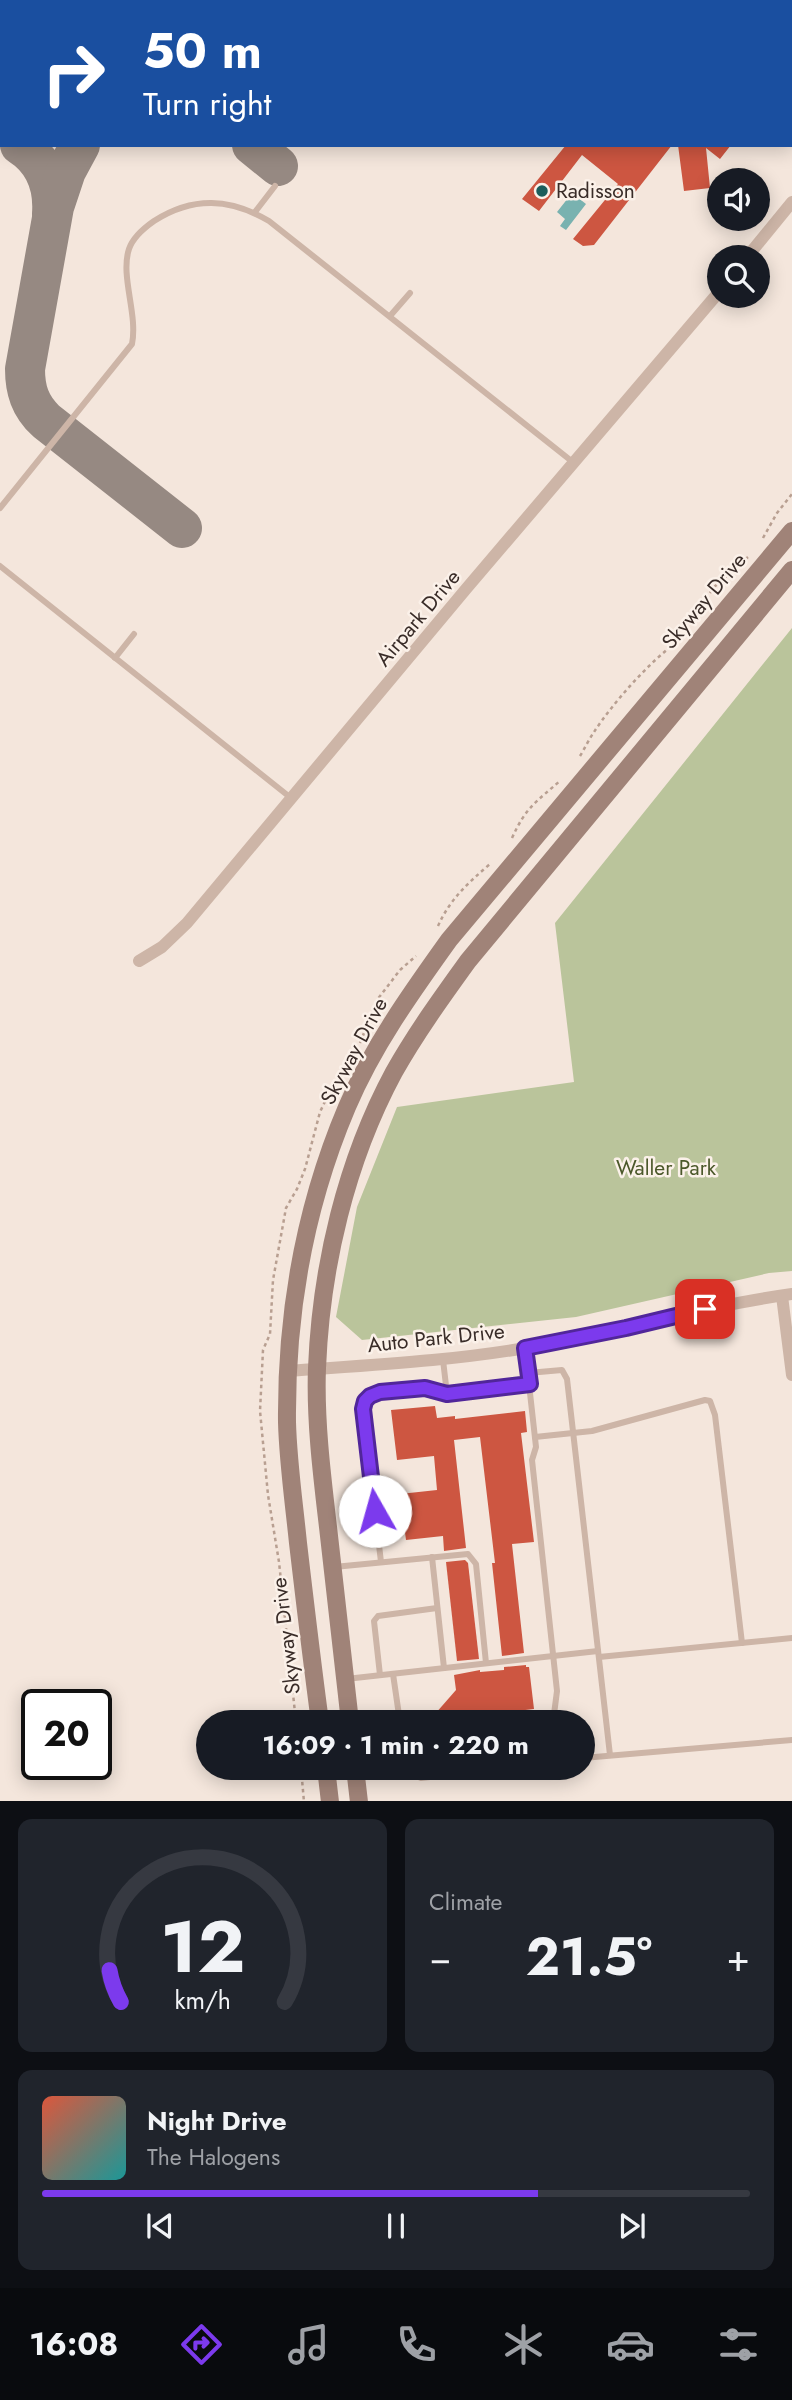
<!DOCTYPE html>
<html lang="en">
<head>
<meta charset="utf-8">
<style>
	:root { --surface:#171b24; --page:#20242c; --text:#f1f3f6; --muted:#9ea1a6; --line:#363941; --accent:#7c3aed }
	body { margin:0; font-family:Jost,sans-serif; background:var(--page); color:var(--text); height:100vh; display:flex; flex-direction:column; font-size:26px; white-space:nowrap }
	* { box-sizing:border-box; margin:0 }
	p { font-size:23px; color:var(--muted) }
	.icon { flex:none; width:38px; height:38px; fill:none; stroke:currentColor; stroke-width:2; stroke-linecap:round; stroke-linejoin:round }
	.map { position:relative; height:1801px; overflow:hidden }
	.details { display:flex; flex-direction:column; gap:18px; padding:18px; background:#0d0f14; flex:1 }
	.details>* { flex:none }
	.hud { position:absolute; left:0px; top:0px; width:793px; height:147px; box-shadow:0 4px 18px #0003; background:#1a4fa0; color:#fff; overflow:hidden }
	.controls { position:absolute; left:707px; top:168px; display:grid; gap:14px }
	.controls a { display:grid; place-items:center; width:63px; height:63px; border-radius:50%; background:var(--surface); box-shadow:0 4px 18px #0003; font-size:35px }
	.speed { position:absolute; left:21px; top:1689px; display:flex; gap:14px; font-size:35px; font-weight:700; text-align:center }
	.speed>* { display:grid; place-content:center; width:91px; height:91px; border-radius:50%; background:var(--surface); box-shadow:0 4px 18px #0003; line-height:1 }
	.speed .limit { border:4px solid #111; border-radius:10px; background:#fff; color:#111 }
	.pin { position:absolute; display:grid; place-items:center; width:60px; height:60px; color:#fff; margin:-30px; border-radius:14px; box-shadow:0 4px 10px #0006 }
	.me { position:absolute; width:77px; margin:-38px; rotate:353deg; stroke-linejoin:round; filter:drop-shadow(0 0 5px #0008) }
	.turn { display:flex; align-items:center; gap:24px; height:147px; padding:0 28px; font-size:32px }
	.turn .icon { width:91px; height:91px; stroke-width:2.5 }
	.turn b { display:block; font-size:49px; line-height:60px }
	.big { font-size:52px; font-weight:700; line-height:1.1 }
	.details .tile { flex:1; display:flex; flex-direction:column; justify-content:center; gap:10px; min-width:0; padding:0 24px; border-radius:14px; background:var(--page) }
	.details .dial { align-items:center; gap:0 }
	.dial svg { height:182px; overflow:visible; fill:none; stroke:var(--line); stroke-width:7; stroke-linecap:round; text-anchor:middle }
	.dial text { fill:var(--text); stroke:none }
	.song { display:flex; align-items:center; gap:21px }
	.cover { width:84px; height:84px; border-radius:10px; background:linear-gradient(135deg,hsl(10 70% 55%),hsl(180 70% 35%)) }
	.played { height:7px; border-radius:4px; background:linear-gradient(90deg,var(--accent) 70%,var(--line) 70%) }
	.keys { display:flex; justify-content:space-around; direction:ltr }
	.heat { display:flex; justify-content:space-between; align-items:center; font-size:38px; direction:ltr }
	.details .tiles { flex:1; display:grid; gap:18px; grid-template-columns:1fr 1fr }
	.tile:last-child { grid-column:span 2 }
	.trip { position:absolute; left:196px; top:1710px; width:399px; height:70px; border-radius:35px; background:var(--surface); box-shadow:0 4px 18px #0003; font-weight:700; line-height:70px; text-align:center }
	.tab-bar { display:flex; height:112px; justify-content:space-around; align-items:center; background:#090b0e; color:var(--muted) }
	.tab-bar .icon { width:49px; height:49px }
	.tab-bar .selected { color:var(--accent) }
	.tab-bar b { font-size:32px; color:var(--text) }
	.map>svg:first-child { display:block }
	.green { fill:#bac49b }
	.water { fill:#79b2b0 }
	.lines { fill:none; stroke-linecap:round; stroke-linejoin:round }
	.taxiway { stroke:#968982; stroke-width:40 }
	.building { fill:#cd5641 }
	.path { stroke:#b89f91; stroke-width:2.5; stroke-dasharray:3.5 3.5; stroke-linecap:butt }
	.lane { stroke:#cdb5a7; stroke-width:6 }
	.street { stroke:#cdb5a7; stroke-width:12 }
	.secondary { stroke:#a08378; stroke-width:18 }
	.route-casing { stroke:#51269a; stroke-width:18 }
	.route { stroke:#7c3aed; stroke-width:12 }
	.poi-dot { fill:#1b5d5b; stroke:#fbf1e9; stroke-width:2.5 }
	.labels { text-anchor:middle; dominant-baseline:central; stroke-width:5; stroke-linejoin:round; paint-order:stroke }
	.poi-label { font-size:21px; fill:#392c28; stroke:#fbf1e9; text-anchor:start }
	.street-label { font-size:21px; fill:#392c28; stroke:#fbf1e9 }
	.park-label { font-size:21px; fill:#4b582a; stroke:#fbf1e9 }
</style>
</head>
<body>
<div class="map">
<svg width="792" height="1802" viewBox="0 0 792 1802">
	<rect width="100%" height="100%" fill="#f4e6dc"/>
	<polygon class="green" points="792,628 792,1271 769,1273 576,1317 362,1340 336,1317 357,1207 397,1107 574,1082 555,923"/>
	<polygon class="water" points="572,193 586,204 566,230 560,226 565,219 557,212"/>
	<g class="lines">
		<g class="taxiway">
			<polyline points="173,2 176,0"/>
			<polyline points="0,43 2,43"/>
			<path d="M20,145C45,161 54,185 52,214"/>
			<path d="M80,145L66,171L54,207L25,369C25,390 30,406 46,421L182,528"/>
			<polyline points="252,145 278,166"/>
		</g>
	</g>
	<g class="building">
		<polygon points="566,145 672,145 594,245 583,246 573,239 618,184 582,155 539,211 522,199"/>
		<polygon points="678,145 731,145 720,159 706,148 710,188 684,191"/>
		<polygon points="435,1406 437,1418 455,1416 455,1419 525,1411 527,1432 521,1433 534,1542 512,1544 524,1653 502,1656 492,1563 495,1563 480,1437 454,1440 466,1548 444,1551 443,1536 406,1540 400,1494 437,1490 434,1456 397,1460 391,1410"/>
		<polygon points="465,1560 468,1563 479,1659 457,1661 446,1562"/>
		<polygon points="526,1665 526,1667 529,1667 534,1709 489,1714 483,1722 428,1722 456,1690 454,1675 480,1670 480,1672 504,1670 504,1667"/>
	</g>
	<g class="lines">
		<g class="path">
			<polyline points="763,538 777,513 792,494"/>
			<polyline points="692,623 713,588 748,557"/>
			<path d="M580,756C585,748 589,739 594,732C613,703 649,662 677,642"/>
			<path d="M512,838C526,807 536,802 561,780"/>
			<path d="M438,926C450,899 468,883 490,864"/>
			<polyline points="360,1043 377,1000 400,970 416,956"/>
			<polyline points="296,1722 279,1562 268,1495 260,1411 263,1350 270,1334 273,1280 286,1208 297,1189 305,1169 320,1112 331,1089 345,1070"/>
			<polyline points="301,1768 304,1802"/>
		</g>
		<g class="lane">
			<polyline points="255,212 275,186"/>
			<polyline points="390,316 410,293"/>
			<path d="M0,508L132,344C138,314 120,276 129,249C133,237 144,228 154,221C193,196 230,198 269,221L574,463"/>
			<polyline points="0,566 291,798"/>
			<polyline points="115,658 134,634"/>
			<polyline points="525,1348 536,1447 532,1460 557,1691 553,1722"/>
			<polyline points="443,1360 447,1394"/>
			<polyline points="528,1373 562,1370 567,1379 610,1755"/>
			<polyline points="535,1437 592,1431 705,1400 710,1401 715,1415 742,1643"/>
			<polyline points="432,1557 444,1668"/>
			<polyline points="381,1562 363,1409 365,1401 371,1396 380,1392 425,1388 447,1394 530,1384"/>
			<polyline points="334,1567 468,1554 476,1564 486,1663"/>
			<polyline points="599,1657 792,1638"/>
			<polyline points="393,1674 400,1722"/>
			<polyline points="380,1675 374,1621 378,1616 437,1608"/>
			<polyline points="346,1679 598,1651"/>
			<polyline points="583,1758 792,1740"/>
			<polyline points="407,1768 414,1775 421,1778 509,1768"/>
		</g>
		<g class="street">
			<polyline points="747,257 792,202"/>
			<polyline points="139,961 162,947 187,923 466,589 719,292"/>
			<polyline points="782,1296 792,1375"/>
			<path d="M288,1371C371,1365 455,1361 537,1346C622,1330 706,1306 792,1294"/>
		</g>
		<g class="secondary">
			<path d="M320,1722C312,1662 305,1603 298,1543C294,1503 288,1462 287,1422C286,1314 305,1206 347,1107C373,1046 411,993 449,940L792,531"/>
			<path d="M350,1722C343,1657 335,1592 328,1527C322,1476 315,1419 317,1368C321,1267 346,1161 394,1072C416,1033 442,997 468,961L792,570"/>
			<polyline points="326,1768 330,1802"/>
			<polyline points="355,1768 359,1802"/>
		</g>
	</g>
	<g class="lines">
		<defs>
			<polyline id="route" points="375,1511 363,1409 365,1401 370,1396 380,1392 425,1388 447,1394 530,1384 525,1348 626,1328 705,1309"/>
		</defs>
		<use href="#route" class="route-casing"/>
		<use href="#route" class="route"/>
	</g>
	<circle class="poi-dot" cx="542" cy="191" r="7"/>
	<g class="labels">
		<g class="poi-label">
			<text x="556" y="191">Radisson</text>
		</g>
		<g class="street-label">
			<text transform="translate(704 601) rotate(-50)">Skyway Drive</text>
			<text transform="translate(418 618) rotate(-50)">Airpark Drive</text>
			<text transform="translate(354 1051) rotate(-62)">Skyway Drive</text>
			<text transform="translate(436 1338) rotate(-6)">Auto Park Drive</text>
			<text transform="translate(286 1636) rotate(-97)">Skyway Drive</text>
		</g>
		<g class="park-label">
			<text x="666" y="1168">Waller Park</text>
		</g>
	</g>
</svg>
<div class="controls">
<a><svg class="icon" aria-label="sound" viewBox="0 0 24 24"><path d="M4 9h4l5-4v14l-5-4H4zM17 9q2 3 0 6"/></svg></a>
<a><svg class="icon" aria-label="search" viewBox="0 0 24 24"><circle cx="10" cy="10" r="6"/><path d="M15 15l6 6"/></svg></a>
</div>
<div class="speed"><div class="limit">20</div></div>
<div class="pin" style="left:705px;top:1309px;background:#d93025"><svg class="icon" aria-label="arrive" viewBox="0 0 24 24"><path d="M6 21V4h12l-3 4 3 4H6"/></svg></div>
<svg class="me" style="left:375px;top:1511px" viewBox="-20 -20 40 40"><circle r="19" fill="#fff"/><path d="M0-13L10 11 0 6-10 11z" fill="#7c3aed"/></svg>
<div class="trip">16:09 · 1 min · 220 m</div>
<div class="hud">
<div class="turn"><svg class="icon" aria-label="right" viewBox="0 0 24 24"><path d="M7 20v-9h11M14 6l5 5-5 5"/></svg><div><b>50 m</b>Turn right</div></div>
</div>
</div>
<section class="details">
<div class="tiles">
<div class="tile dial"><svg viewBox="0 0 100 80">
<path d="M14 69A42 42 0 1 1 86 69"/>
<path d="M14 69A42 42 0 0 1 9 55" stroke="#7c3aed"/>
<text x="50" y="56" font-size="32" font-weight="700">12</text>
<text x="50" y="72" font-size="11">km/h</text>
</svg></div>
<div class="tile"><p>Climate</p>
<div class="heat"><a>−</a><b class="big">21.5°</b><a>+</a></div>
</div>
<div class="tile">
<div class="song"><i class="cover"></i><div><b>Night Drive</b><p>The Halogens</p></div></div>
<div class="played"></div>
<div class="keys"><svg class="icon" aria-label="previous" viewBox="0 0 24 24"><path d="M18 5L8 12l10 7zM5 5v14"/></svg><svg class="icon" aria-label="pause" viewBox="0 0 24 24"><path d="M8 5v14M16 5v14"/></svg><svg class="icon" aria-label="next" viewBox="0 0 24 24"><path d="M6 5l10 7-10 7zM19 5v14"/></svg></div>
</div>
</div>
</section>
<nav class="tab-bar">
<b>16:08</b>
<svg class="icon selected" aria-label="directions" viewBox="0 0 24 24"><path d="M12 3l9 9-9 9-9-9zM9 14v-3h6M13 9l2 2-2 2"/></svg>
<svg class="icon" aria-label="music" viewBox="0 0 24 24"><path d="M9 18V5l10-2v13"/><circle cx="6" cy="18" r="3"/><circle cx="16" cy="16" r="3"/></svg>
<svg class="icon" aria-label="phone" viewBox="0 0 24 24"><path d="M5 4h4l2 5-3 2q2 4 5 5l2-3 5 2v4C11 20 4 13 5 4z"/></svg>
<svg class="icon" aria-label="climate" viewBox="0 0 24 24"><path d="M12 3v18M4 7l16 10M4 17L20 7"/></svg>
<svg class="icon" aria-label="car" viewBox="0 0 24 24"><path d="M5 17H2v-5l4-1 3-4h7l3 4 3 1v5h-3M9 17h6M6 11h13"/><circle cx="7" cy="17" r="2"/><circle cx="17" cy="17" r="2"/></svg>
<svg class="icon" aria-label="filters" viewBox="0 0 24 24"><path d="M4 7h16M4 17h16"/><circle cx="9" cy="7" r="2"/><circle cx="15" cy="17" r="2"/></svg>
</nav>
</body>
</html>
